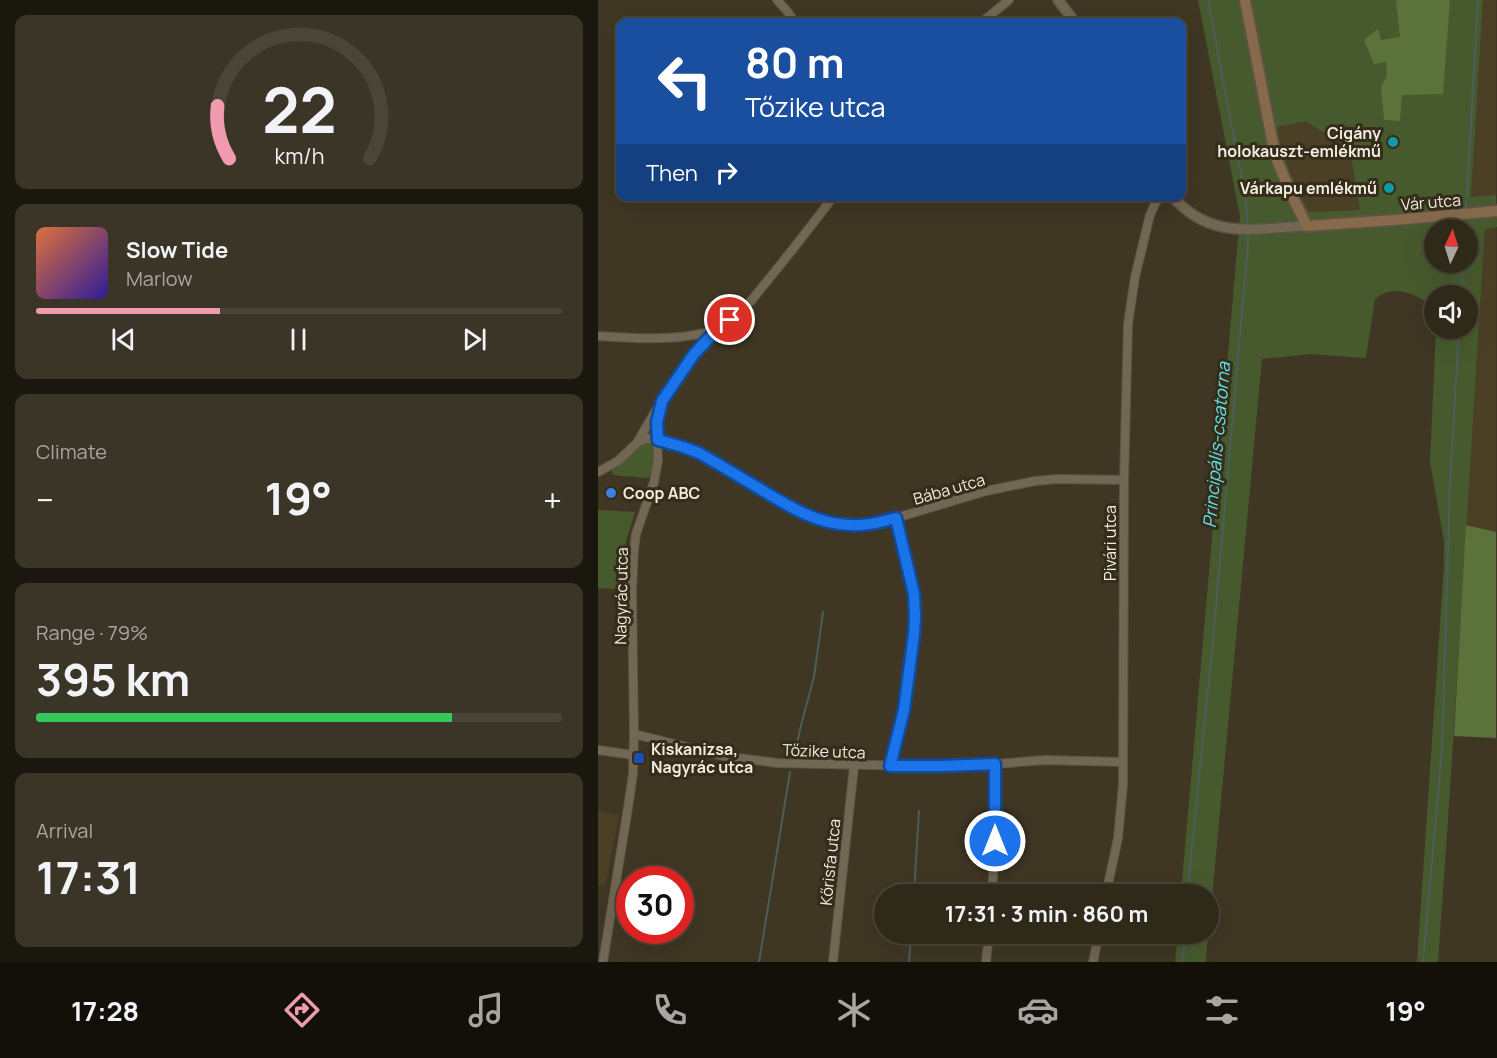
<!DOCTYPE html>
<html lang="en">
<head>
<meta charset="utf-8">
<style>
	:root { --surface:#2f291a; --page:#3b3527; --text:#f1f3f6; --muted:#a7a6a2; --line:#4a4539; --accent:#f29ab0 }
	body { margin:0; font-family:Manrope,sans-serif; background:var(--page); color:var(--text); height:100vh; display:flex; flex-direction:column; font-size:22px; white-space:nowrap }
	* { box-sizing:border-box; margin:0 }
	p { font-size:20px; color:var(--muted) }
	.icon { flex:none; width:33px; height:33px; fill:none; stroke:currentColor; stroke-width:2; stroke-linecap:round; stroke-linejoin:round }
	.map { position:relative; flex:1; overflow:hidden }
	.side { display:flex; flex-direction:column; gap:15px; padding:15px; background:#1a170e; width:598px }
	.side>* { flex:none }
	.banner { position:absolute; left:18px; top:18px; width:570px; height:183px; border-radius:12px; box-shadow:0 6px 24px #0002,0 0 0 2px var(--line); background:#1a4fa0; color:#fff; overflow:hidden }
	.needle { width:39px; rotate:4deg }
	.fabs { position:absolute; left:826px; top:219px; display:grid; gap:12px }
	.fabs a { display:grid; place-items:center; width:54px; height:54px; border-radius:50%; background:var(--surface); box-shadow:0 6px 24px #0002,0 0 0 2px var(--line); font-size:30px }
	.speed { position:absolute; left:18px; top:866px; display:flex; gap:12px; font-size:30px; font-weight:700; text-align:center }
	.speed>* { display:grid; place-content:center; width:78px; height:78px; border-radius:50%; background:var(--surface); box-shadow:0 6px 24px #0002,0 0 0 2px var(--line); line-height:1 }
	.speed .limit { border:9px solid #d22; background:#fff; color:#111 }
	.pin { position:absolute; display:grid; place-items:center; width:51px; height:51px; color:#fff; margin:-26px; border:3px solid #fff; border-radius:50%; box-shadow:0 2px 6px #0007 }
	.me { position:absolute; width:66px; margin:-33px; rotate:0deg; stroke-linejoin:round; filter:drop-shadow(0 0 4px #0008) }
	.turn { display:flex; align-items:center; gap:21px; height:126px; padding:0 30px; font-size:27px }
	.turn .icon { width:78px; height:78px; stroke-width:2.5 }
	.turn b { display:block; font-size:42px; line-height:51px }
	.then { display:flex; align-items:center; height:57px; padding:0 30px; background:#0003; gap:12px; font-size:22px }
	.big { font-size:45px; font-weight:700; line-height:1.1 }
	.side .card { flex:1; display:flex; flex-direction:column; justify-content:center; gap:9px; min-width:0; padding:0 21px; border-radius:12px; background:var(--page) }
	.side .dial { align-items:center; gap:0 }
	.dial svg { height:156px; overflow:visible; fill:none; stroke:var(--line); stroke-width:7; stroke-linecap:round; text-anchor:middle }
	.dial text { fill:var(--text); stroke:none }
	.song { display:flex; align-items:center; gap:18px }
	.cover { width:72px; height:72px; border-radius:9px; background:linear-gradient(135deg,hsl(20 70% 55%),hsl(250 70% 35%)) }
	.played { height:6px; border-radius:3px; background:linear-gradient(90deg,var(--accent) 35%,var(--line) 35%) }
	.keys { display:flex; justify-content:space-around; direction:ltr }
	.heat { display:flex; justify-content:space-between; align-items:center; font-size:33px; direction:ltr }
	.charge { height:9px; border-radius:4px; background:linear-gradient(90deg,#34c759 79%,var(--line) 0) }
	.trip { position:absolute; left:276px; top:884px; width:345px; height:60px; border-radius:30px; background:var(--surface); box-shadow:0 6px 24px #0002,0 0 0 2px var(--line); font-weight:700; line-height:60px; text-align:center }
	.tabs { display:flex; height:96px; justify-content:space-around; align-items:center; background:#13100a; color:var(--muted) }
	.tabs .icon { width:42px; height:42px }
	.tabs .active { color:var(--accent) }
	.tabs b { font-size:27px; color:var(--text) }
	main { display:flex; flex:1; min-height:0 }
	.map>svg:first-child { display:block }
	.built { fill:#4b4025 }
	.green { fill:#475a2d; fill-rule:evenodd }
	.forest { fill:#5b733b }
	.lines { fill:none; stroke-linecap:round; stroke-linejoin:round }
	.stream { stroke:#4b5e5c; stroke-width:2 }
	.minor-casing { stroke:#5b5443; stroke-width:10 }
	.tertiary-casing { stroke:#5b5443; stroke-width:12 }
	.secondary-casing { stroke:#5b5443; stroke-width:14 }
	.minor { stroke:#716752; stroke-width:8 }
	.tertiary { stroke:#716752; stroke-width:9 }
	.secondary { stroke:#866a4b; stroke-width:10 }
	.route-casing { stroke:#114b97; stroke-width:15 }
	.route { stroke:#1a73e8; stroke-width:10 }
	.culture-dot { fill:#0f9aa8; stroke:#352c19; stroke-width:2 }
	.shop-dot { fill:#3f7fe0; stroke:#352c19; stroke-width:2 }
	.transit-dot { fill:#1a4fb4; stroke:#352c19; stroke-width:2 }
	.labels { text-anchor:middle; dominant-baseline:central; stroke-width:6; stroke-linejoin:round; paint-order:stroke }
	.poi-label { font-size:16px; font-weight:bold; fill:#f2ece1; stroke:#352c19; text-anchor:end }
	.street-label { font-size:16px; fill:#f2ece1; stroke:#352c19 }
	.water-label { font-size:18px; font-style:italic; fill:#5ee4ec; stroke:#352c19 }
</style>
</head>
<body>
<main>
<section class="side">
<div class="card dial"><svg viewBox="0 0 100 80">
<path d="M14 69A42 42 0 1 1 86 69"/>
<path d="M14 69A42 42 0 0 1 8 42" stroke="#f29ab0"/>
<text x="50" y="56" font-size="32" font-weight="700">22</text>
<text x="50" y="72" font-size="11">km/h</text>
</svg></div>
<div class="card">
<div class="song"><i class="cover"></i><div><b>Slow Tide</b><p>Marlow</p></div></div>
<div class="played"></div>
<div class="keys"><svg class="icon" aria-label="previous" viewBox="0 0 24 24"><path d="M18 5L8 12l10 7zM5 5v14"/></svg><svg class="icon" aria-label="pause" viewBox="0 0 24 24"><path d="M8 5v14M16 5v14"/></svg><svg class="icon" aria-label="next" viewBox="0 0 24 24"><path d="M6 5l10 7-10 7zM19 5v14"/></svg></div>
</div>
<div class="card"><p>Climate</p>
<div class="heat"><a>−</a><b class="big">19°</b><a>+</a></div>
</div>
<div class="card"><p>Range · 79%</p><b class="big">395 km</b><div class="charge"></div></div>
<div class="card"><p>Arrival</p><b class="big">17:31</b></div>
</section>
<div class="map">
<svg width="899" height="962" viewBox="0 0 899 962">
	<rect width="100%" height="100%" fill="#3f3723"/>
	<g class="built">
		<polygon points="885,0 898,0 898,195 873,198"/>
		<polygon points="708,121 752,152 762,210 710,212 686,163 678,126"/>
		<polygon points="898,227 898,532 868,525 887,229"/>
		<polygon points="0,811 21,815 7,886 0,885"/>
	</g>
	<g class="green">
		<path d="M600,0H885L873,197L898,195L899,227L887,229C871,473 858,718 840,962H819L846,565V541L832,462L838,329L870,328V296H837V309C822,294 795,283 777,299L768,358L712,354L664,359L611,930L610,894H583L642,216ZM708,121L752,151L762,210L710,212L686,163L678,127ZM837,230H870V262H837Z"/>
		<path d="M48,442L54,443C59,453 54,468 51,478H48L16,475L14,473V468C26,460 35,449 48,442Z"/>
		<polygon points="0,510 37,512 28,541 24,589 0,588"/>
		<polygon points="580,933 610,933 608,962 577,962"/>
	</g>
	<g class="forest">
		<polygon points="798,0 852,0 845,94 804,95 802,121 786,120 783,87 789,76 788,62 776,64 766,40 780,29 783,40 802,37"/>
		<polygon points="868,525 898,532 898,738 856,736"/>
	</g>
	<g class="lines">
		<g class="stream">
			<polyline points="610,0 647,196 650,228"/>
			<polyline points="868,210 880,0"/>
			<polyline points="866,230 867,219"/>
			<polyline points="863,296 864,262"/>
			<polyline points="196,758 203,725 216,677 225,612"/>
			<polyline points="316,894 321,811"/>
			<polyline points="590,894 593,856 615,640 650,244 650,233"/>
			<polyline points="161,962 192,772"/>
			<polyline points="311,962 313,933"/>
			<polyline points="585,962 587,933"/>
			<polyline points="825,962 844,749 852,485 861,328"/>
		</g>
		<defs>
			<g id="minor">
				<polyline points="179,0 189,11 197,22"/>
				<polyline points="384,22 411,0"/>
				<path d="M0,336C39,338 79,342 117,330"/>
				<polyline points="40,441 58,410"/>
				<polyline points="0,472 20,461 39,443 49,438 85,447 101,453 208,515 234,523 253,525 273,524 298,518 388,491 437,481 460,479 526,480"/>
				<polyline points="36,734 125,756 179,763 321,766 397,764 447,760 525,762"/>
				<polyline points="0,750 35,755"/>
				<polyline points="292,766 306,710 316,634 317,617 317,594 298,518"/>
				<polyline points="394,894 397,841 397,764"/>
				<polyline points="508,894 520,838 525,784 526,480 530,324 537,277 552,215 557,204 562,196"/>
				<polyline points="5,962 29,814 35,774 36,734 34,590 36,550 38,534 56,482 60,460 59,422 64,401 96,354 111,338 153,301 195,249 236,196"/>
				<polyline points="235,962 256,766"/>
				<polyline points="388,962 391,933"/>
				<polyline points="495,962 501,933"/>
			</g>
			<g id="tertiary">
				<polyline points="460,0 477,22"/>
				<path d="M574,196C613,241 656,228 709,226"/>
			</g>
			<polyline id="secondary" points="647,0 677,155 693,194 709,226 796,220 899,211"/>
		</defs>
		<use href="#minor" class="minor-casing"/>
		<use href="#tertiary" class="tertiary-casing"/>
		<use href="#secondary" class="secondary-casing"/>
		<use href="#minor" class="minor"/>
		<use href="#tertiary" class="tertiary"/>
		<use href="#secondary" class="secondary"/>
	</g>
	<g class="lines">
		<defs>
			<path id="route" d="M132,320L111,338L96,354L64,401L59,422L60,440L85,447L101,453C122,465 142,477 162,489C190,506 218,524 252,525C268,526 283,522 298,518L316,594L317,617L316,634L306,710L292,766H344L397,764V841"/>
		</defs>
		<use href="#route" class="route-casing"/>
		<use href="#route" class="route"/>
	</g>
	<g class="culture-dot">
		<circle cx="795" cy="142" r="6"/>
		<circle cx="791" cy="188" r="6"/>
	</g>
	<circle class="shop-dot" cx="13" cy="493" r="6"/>
	<rect class="transit-dot" x="35" y="752" width="12" height="12" rx="3"/>
	<g class="labels">
		<g class="poi-label">
			<text x="783" y="133">Cigány<tspan x="783" dy="18">holokauszt-emlékmű</tspan></text>
			<text x="779" y="188">Várkapu emlékmű</text>
			<text x="25" y="493" text-anchor="start">Coop ABC</text>
			<text x="53" y="749" text-anchor="start">Kiskanizsa,<tspan x="53" dy="18">Nagyrác utca</tspan></text>
		</g>
		<g class="street-label">
			<text transform="translate(833 202) rotate(-5)">Vár utca</text>
			<text transform="translate(351 489) rotate(-16)">Bába utca</text>
			<text transform="translate(512 543) rotate(-90)">Pivári utca</text>
			<text transform="translate(23 596) rotate(-89)">Nagyrác utca</text>
			<text transform="translate(226 751) rotate(2)">Tőzike utca</text>
			<text transform="translate(232 862) rotate(-84)">Kőrisfa utca</text>
		</g>
		<g class="water-label">
			<text transform="translate(618 445) rotate(-85)">Principális-csatorna</text>
		</g>
	</g>
</svg>
<div class="fabs">
<a><svg class="needle" viewBox="-14 -14 28 28"><path d="M0-13l5 13h-10z" fill="#e53935"/><path d="M0 13l5-13h-10z" fill="#a7a6a2"/></svg></a>
<a><svg class="icon" aria-label="sound" viewBox="0 0 24 24"><path d="M4 9h4l5-4v14l-5-4H4zM17 9q2 3 0 6"/></svg></a>
</div>
<div class="speed"><div class="limit">30</div></div>
<div class="pin" style="left:132px;top:320px;background:#d93025"><svg class="icon" aria-label="arrive" viewBox="0 0 24 24"><path d="M6 21V4h12l-3 4 3 4H6"/></svg></div>
<svg class="me" style="left:397px;top:841px" viewBox="-20 -20 40 40"><circle r="17" fill="#1a73e8" stroke="#fff" stroke-width="3"/><path d="M0-11L8 9 0 5-8 9z" fill="#fff"/></svg>
<div class="trip">17:31 · 3 min · 860 m</div>
<div class="banner">
<div class="turn"><svg class="icon" aria-label="left" viewBox="0 0 24 24"><path d="M17 20v-9H6M10 6l-5 5 5 5"/></svg><div><b>80 m</b>Tőzike utca</div></div>
<div class="then">Then<svg class="icon" aria-label="right" viewBox="0 0 24 24"><path d="M7 20v-9h11M14 6l5 5-5 5"/></svg></div>
</div>
</div>
</main>
<nav class="tabs">
<b>17:28</b>
<svg class="icon active" aria-label="directions" viewBox="0 0 24 24"><path d="M12 3l9 9-9 9-9-9zM9 14v-3h6M13 9l2 2-2 2"/></svg>
<svg class="icon" aria-label="music" viewBox="0 0 24 24"><path d="M9 18V5l10-2v13"/><circle cx="6" cy="18" r="3"/><circle cx="16" cy="16" r="3"/></svg>
<svg class="icon" aria-label="phone" viewBox="0 0 24 24"><path d="M5 4h4l2 5-3 2q2 4 5 5l2-3 5 2v4C11 20 4 13 5 4z"/></svg>
<svg class="icon" aria-label="climate" viewBox="0 0 24 24"><path d="M12 3v18M4 7l16 10M4 17L20 7"/></svg>
<svg class="icon" aria-label="car" viewBox="0 0 24 24"><path d="M5 17H2v-5l4-1 3-4h7l3 4 3 1v5h-3M9 17h6M6 11h13"/><circle cx="7" cy="17" r="2"/><circle cx="17" cy="17" r="2"/></svg>
<svg class="icon" aria-label="filters" viewBox="0 0 24 24"><path d="M4 7h16M4 17h16"/><circle cx="9" cy="7" r="2"/><circle cx="15" cy="17" r="2"/></svg>
<b>19°</b>
</nav>
</body>
</html>
